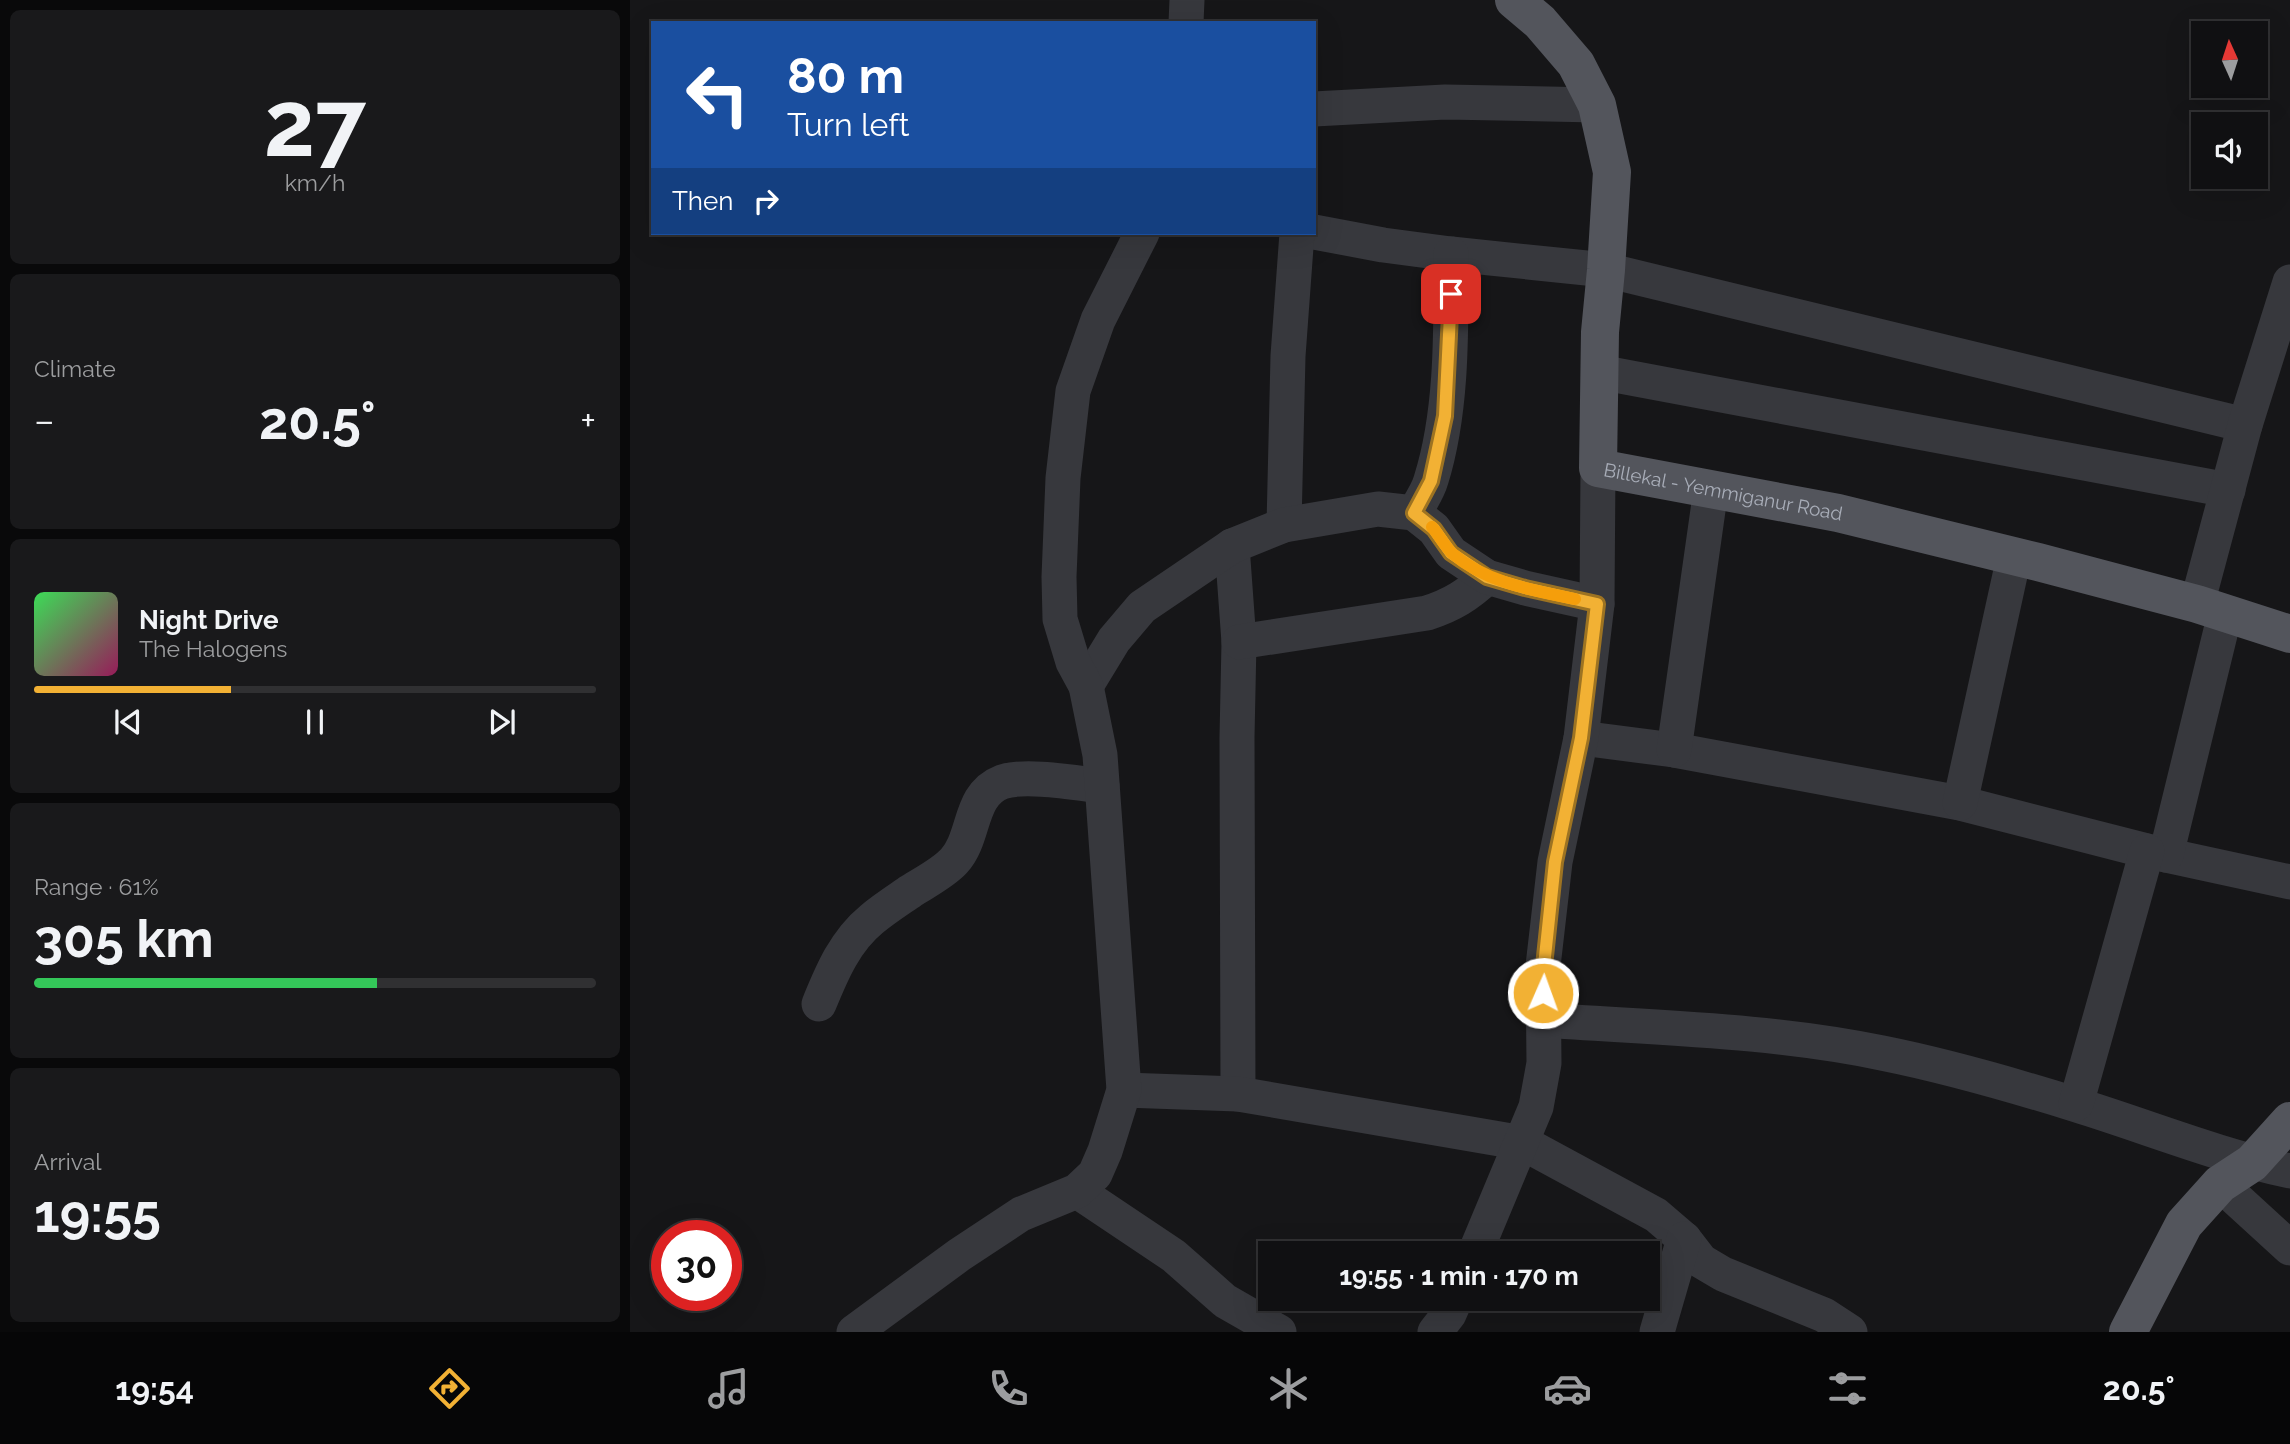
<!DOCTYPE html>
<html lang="en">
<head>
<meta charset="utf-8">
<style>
	:root { --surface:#101012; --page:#19191b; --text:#f1f3f6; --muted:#9c9d9f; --line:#303032; --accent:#f2b134 }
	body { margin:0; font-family:Raleway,sans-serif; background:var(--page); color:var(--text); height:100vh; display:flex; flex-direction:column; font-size:26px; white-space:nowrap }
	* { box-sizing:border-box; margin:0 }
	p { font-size:23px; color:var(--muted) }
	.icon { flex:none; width:38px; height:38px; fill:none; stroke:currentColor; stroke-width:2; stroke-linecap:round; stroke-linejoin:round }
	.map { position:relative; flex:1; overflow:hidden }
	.side { display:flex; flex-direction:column; gap:10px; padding:10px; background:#09090a; width:630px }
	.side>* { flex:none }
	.guide { position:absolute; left:21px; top:21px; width:665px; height:214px; border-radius:0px; box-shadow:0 7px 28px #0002,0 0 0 2px var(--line); background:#1a4fa0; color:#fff; overflow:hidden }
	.needle { width:46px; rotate:357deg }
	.controls { position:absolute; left:1561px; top:21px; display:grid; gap:14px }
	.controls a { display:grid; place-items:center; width:77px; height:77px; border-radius:0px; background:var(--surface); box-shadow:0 7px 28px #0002,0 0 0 2px var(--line); font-size:35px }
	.speed { position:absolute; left:21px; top:1220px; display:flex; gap:14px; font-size:35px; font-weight:700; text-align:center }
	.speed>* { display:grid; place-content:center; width:91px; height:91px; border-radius:50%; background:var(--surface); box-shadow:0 7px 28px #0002,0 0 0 2px var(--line); line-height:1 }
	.speed .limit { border:10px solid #d22; background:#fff; color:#111 }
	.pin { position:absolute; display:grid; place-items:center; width:60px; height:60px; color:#fff; margin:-30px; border-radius:14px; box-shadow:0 4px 10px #0006 }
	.me { position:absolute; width:77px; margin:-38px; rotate:2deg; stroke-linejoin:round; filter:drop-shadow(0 0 5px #0008) }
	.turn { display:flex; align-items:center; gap:24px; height:147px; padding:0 21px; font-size:32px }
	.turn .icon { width:91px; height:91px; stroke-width:2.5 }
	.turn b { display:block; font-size:49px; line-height:60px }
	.then { display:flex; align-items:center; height:66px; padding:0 21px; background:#0003; gap:14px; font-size:26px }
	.big { font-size:52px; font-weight:700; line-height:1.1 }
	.side .tile { flex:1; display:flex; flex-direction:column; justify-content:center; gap:10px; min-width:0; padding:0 24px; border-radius:10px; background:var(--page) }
	.side .dial { align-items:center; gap:0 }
	.dial b { font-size:91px; line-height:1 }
	.song { display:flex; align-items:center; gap:21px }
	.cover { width:84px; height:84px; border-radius:10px; background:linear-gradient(135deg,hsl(130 70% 55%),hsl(330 70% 35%)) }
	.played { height:7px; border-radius:4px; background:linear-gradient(90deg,var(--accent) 35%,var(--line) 35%) }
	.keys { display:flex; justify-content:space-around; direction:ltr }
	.heat { display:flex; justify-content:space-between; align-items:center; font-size:38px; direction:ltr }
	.charge { height:10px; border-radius:5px; background:linear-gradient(90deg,#34c759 61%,var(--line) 0) }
	.trip { position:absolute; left:628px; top:1241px; width:402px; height:70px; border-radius:0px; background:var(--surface); box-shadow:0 7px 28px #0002,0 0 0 2px var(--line); font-weight:700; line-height:70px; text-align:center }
	.dock { display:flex; height:112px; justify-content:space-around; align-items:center; background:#060607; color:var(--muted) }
	.dock .icon { width:49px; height:49px }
	.dock .active { color:var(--accent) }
	.dock b { font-size:32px; color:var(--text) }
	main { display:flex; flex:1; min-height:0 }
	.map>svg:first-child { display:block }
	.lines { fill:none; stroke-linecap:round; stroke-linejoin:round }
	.minor { stroke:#37383d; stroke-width:35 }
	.major { stroke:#53555c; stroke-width:38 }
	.route-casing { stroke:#9d7322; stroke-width:18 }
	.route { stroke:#f2b134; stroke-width:12 }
	.slow { stroke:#f59e0b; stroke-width:12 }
	.labels { text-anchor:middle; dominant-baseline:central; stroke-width:7; stroke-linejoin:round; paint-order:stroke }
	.street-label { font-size:19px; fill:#a8adb8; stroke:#111113 }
</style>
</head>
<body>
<main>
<section class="side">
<div class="tile dial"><b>27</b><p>km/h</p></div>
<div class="tile"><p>Climate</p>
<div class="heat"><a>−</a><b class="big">20.5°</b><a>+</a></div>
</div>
<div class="tile">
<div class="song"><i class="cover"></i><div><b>Night Drive</b><p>The Halogens</p></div></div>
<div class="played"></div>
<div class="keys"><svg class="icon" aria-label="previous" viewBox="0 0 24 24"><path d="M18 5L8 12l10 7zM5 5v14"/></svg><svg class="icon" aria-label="pause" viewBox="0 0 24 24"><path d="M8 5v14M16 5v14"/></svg><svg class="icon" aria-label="next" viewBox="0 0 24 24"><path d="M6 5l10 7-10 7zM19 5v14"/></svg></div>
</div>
<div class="tile"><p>Range · 61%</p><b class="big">305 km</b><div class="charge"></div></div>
<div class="tile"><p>Arrival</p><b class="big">19:55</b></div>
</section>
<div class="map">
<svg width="1660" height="1332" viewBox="0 0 1660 1332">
	<rect width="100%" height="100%" fill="#161618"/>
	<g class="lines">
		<g class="minor">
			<polyline points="556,23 557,0"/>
			<polyline points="684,109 815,102 967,105"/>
			<polyline points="684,232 753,245 821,254 976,270 1615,425"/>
			<polyline points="969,372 1598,490"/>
			<path d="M784,513C790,503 798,491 801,480C823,410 821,327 821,254"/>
			<polyline points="654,525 658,356 667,233"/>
			<polyline points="602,546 609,642 607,737 608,1094"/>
			<polyline points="1567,604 1615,425 1660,282"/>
			<path d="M609,642L797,613C822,605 838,595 857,577"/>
			<polyline points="456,686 484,640 512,607 602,546 654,525 748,509 784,513 804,529 821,553 857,577 895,588 967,604"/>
			<polyline points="951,738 1044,750 1330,803 1517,851 1660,882"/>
			<polyline points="1044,750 1081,489"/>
			<polyline points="1330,803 1384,557"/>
			<polyline points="1536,855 1595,614"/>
			<path d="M189,1004C202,972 215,941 242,919C254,909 268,900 281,891C295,882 313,873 324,861C346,837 338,795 372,782C395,774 446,783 472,786"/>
			<path d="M913,1020C1026,1028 1141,1030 1252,1053C1317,1066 1383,1085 1447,1105C1518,1127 1587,1155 1660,1171"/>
			<polyline points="494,1090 608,1094 893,1143 1026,1215 1054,1239 1071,1261 1093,1274 1194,1315 1220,1332"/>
			<polyline points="1446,1104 1517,851"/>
			<polyline points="1590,1184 1660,1248"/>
			<polyline points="447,1191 544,1256 595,1301 649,1332"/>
			<polyline points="845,1253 906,1107 914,1063 913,966 925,862 951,738 967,604 968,468"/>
			<polyline points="224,1332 329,1255 391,1214 447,1191 465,1174 475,1151 494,1090 470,755 456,686 443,662 430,619 429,577 433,478 443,391 468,320 512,233"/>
			<polyline points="805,1332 819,1314 826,1298"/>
			<polyline points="1027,1332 1054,1239"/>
		</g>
		<g class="major">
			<path id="s1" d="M884,0L910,22L946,64L967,105L982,172L976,270L970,332L968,468L1208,513L1408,562L1567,604L1660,634"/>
			<polyline points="1498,1332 1554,1224 1590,1184 1622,1163 1660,1121"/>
		</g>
	</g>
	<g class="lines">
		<defs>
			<polyline id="route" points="821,294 815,416 801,481 784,513 804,529 821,553 857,577 895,588 967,604 951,738 925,862 914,966 913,993"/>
		</defs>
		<use href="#route" class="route-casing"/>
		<use href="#route" class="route"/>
		<path class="slow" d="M802,527C809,535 815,547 823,554C857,583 902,590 945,599"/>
	</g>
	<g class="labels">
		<g class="street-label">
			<text stroke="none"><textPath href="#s1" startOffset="628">Billekal - Yemmiganur Road</textPath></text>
		</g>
	</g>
</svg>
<div class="controls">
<a><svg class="needle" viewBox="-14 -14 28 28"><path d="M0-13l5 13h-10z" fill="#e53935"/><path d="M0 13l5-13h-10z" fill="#9c9d9f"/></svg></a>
<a><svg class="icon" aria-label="sound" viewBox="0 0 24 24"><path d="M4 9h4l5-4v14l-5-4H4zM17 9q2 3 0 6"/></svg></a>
</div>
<div class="speed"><div class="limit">30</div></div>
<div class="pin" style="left:821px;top:294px;background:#d93025"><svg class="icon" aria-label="arrive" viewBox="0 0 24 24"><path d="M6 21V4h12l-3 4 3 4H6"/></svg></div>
<svg class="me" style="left:913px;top:993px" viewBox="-20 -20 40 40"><circle r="17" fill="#f2b134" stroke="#fff" stroke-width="3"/><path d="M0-11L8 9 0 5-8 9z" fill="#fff"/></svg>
<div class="trip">19:55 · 1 min · 170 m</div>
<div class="guide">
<div class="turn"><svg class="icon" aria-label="left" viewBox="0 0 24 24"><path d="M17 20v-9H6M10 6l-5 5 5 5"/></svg><div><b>80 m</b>Turn left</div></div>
<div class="then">Then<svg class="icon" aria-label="right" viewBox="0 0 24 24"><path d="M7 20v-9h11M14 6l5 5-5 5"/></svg></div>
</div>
</div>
</main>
<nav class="dock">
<b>19:54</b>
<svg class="icon active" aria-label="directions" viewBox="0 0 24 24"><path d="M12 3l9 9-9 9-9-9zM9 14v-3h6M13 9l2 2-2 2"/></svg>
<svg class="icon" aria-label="music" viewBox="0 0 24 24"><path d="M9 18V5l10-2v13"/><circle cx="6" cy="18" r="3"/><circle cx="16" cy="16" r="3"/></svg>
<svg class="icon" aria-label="phone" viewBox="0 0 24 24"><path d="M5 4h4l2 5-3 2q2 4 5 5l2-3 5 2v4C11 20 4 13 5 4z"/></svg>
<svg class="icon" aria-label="climate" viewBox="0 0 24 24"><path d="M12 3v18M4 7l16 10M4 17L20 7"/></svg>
<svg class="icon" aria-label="car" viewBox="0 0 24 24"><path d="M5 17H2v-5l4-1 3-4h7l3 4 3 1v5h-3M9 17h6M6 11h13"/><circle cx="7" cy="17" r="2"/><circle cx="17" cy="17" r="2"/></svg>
<svg class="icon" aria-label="filters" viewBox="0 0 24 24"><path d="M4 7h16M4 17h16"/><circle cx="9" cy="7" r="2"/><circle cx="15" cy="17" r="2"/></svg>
<b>20.5°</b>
</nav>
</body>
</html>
